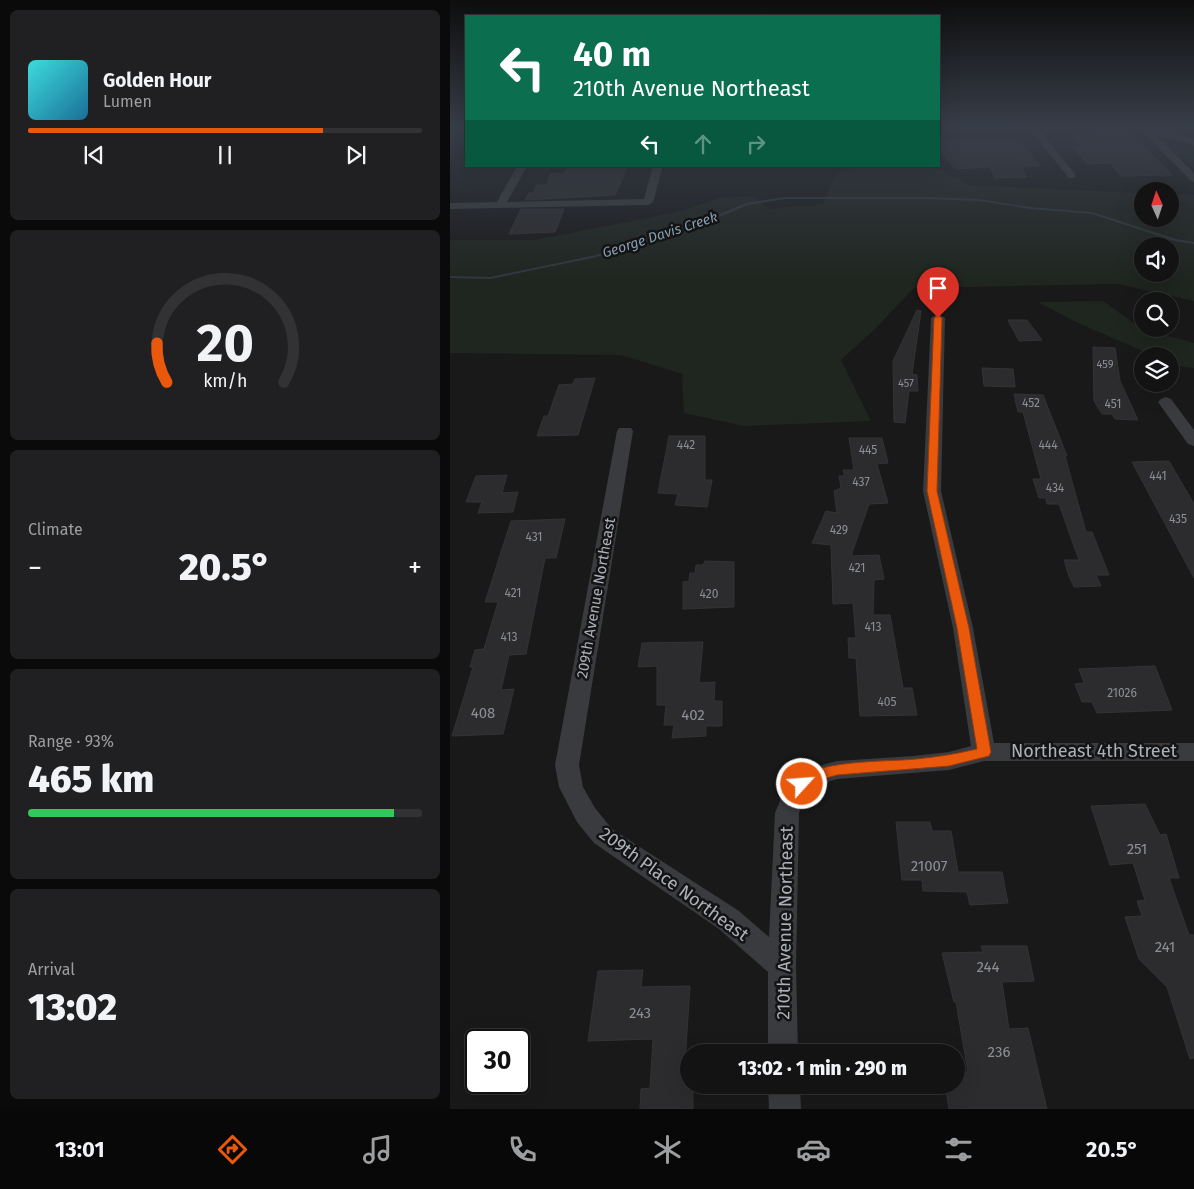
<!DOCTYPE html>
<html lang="en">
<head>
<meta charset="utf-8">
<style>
	:root { --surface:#131314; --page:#202022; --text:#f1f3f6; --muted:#9d9ea0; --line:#323234; --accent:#ea580c }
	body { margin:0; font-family:"Fira Sans",sans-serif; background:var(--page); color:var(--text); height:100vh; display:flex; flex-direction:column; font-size:19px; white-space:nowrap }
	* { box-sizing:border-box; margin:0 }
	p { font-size:16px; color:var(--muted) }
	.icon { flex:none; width:28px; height:28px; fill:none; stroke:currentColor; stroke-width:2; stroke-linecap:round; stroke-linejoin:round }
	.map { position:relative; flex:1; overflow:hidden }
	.panel { display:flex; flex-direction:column; gap:10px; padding:10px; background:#0a0a0b; width:450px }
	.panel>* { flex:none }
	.banner { position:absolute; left:15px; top:15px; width:475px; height:152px; border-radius:0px; box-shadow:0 5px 20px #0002,0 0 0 1px var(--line); background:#0b6e4f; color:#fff; overflow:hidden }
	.needle { width:32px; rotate:357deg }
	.buttons { position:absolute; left:684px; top:182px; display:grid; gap:10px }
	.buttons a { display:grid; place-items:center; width:45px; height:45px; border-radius:50%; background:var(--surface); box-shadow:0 5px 20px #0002,0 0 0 1px var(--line); font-size:25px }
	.speed { position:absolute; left:15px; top:1029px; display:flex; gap:10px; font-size:25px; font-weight:700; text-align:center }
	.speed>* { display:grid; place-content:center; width:65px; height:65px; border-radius:50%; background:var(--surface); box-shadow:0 5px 20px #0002,0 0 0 1px var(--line); line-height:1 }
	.speed .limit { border:2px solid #111; border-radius:8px; background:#fff; color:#111 }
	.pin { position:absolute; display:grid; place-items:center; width:42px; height:42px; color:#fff; margin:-51px -21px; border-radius:50% 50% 50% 0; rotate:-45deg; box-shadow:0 0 5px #0007 }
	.pin .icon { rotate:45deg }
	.me { position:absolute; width:55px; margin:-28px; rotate:64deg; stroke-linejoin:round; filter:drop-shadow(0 0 4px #0008) }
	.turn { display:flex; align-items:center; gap:18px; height:105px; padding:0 25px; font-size:22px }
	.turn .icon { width:65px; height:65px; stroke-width:2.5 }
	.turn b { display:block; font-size:35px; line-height:42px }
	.lanes { display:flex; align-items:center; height:48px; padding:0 25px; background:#0003; justify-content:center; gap:25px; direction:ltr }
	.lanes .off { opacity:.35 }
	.big { font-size:38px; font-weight:800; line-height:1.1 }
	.panel .widget { flex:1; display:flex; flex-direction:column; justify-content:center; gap:8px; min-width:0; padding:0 18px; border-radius:8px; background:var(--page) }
	.panel .dial { align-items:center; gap:0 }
	.dial svg { height:130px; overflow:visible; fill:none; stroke:var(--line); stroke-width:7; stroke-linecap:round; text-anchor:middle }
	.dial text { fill:var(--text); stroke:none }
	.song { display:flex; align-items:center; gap:15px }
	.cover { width:60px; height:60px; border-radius:8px; background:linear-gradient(135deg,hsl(180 70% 55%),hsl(200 70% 35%)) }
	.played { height:5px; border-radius:2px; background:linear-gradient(90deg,var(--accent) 75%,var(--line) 75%) }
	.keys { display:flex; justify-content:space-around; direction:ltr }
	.heat { display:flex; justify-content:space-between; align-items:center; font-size:28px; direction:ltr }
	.charge { height:8px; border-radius:4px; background:linear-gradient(90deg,#34c759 93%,var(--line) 0) }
	.trip { position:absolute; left:230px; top:1044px; width:285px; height:50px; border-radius:25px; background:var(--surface); box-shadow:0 5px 20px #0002,0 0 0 1px var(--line); font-weight:800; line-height:50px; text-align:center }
	.tab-bar { display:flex; height:80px; justify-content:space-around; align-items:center; background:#080808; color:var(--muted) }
	.tab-bar .icon { width:35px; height:35px }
	.tab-bar .selected { color:var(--accent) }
	.tab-bar b { font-size:22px; color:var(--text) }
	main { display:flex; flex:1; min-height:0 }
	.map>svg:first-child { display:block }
	.green { fill:#1f251f; fill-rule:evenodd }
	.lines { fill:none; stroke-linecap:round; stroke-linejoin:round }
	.stream { fill:#2f383e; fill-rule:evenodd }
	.building { fill:#2c2c2e; stroke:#333336 }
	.minor { fill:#3a3b3f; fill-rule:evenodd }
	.tertiary { fill:#3a3b3f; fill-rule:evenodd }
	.route { fill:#ea580c; stroke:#983908 }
	.labels { text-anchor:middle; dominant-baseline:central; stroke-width:5; stroke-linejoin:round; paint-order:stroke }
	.far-number-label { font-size:11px; fill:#8b8f96 }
	.number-label { font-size:12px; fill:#8b8f96 }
	.far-water-label { font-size:14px; font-style:italic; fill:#869fb1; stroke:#141415 }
	.street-label { font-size:15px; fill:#acb1b9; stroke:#141415 }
	.near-number-label { font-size:15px; fill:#8b8f96 }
	.near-street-label { font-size:18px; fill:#acb1b9; stroke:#141415 }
</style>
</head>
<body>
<main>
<section class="panel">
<div class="widget">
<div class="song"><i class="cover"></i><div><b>Golden Hour</b><p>Lumen</p></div></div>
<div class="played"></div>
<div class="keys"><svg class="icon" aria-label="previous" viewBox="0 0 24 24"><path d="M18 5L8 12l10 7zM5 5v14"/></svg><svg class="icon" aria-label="pause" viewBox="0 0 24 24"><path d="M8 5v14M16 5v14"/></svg><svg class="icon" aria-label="next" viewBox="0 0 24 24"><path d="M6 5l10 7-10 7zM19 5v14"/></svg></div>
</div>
<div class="widget dial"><svg viewBox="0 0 100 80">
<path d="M14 69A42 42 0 1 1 86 69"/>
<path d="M14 69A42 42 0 0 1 8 45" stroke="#ea580c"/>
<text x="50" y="56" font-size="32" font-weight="700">20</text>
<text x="50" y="72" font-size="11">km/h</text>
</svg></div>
<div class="widget"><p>Climate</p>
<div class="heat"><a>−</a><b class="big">20.5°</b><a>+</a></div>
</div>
<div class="widget"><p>Range · 93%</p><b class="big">465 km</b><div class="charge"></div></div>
<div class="widget"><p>Arrival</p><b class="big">13:02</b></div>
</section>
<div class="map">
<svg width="744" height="1109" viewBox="0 0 744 1109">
	<rect width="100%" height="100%" fill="#19191a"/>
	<g class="green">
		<polygon points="16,128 16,145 0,146 0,130"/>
		<polygon points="712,141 744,148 744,168"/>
		<path d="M411,166H483L519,185L692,193V219H720V194L744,195V301L667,284L464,288L424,330L391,360L421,421L294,426L234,413L232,374L171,355L0,353V240H85L227,212L271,198L304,196L317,209L373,204L386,173ZM692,246H720V274H692Z"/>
		<polygon points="653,301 692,329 744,343 744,368 723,366 720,364 720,356 704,356 626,322 588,302"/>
	</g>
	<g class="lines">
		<polygon class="stream" points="335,197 476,197 529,199 580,207 642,212 726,239 744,242 744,244 724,241 642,214 580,209 529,201 476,199 335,199 298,205 257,222 147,257 40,279 0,278 0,276 40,277 146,255 255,220 296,203"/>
	</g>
	<g class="building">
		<polygon points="682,134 688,145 693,145 722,175 671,176 660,163 637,164 622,146 631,146 622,136"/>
		<polygon points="489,140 570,140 590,166 571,166 576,177 545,178 540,167 505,169 489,149"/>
		<polygon points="117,166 178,166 165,195 75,200 79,193 83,193 87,185 97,185 100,174 115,173"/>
		<polygon points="71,209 114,209 105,232 59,234"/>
		<polygon points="467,310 471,311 462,374 467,375 468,391 459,391 455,423 444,422 443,361"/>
		<polygon points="558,320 577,320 592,340 569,341"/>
		<polygon points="643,347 665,348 670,381 688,420 665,419 662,414 652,414 644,401"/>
		<polygon points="532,368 563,369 565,387 534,386"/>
		<polygon points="145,378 128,435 87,436 94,416 98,416 109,385 123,384 125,379"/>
		<polygon points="564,394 593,395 617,456 615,456 636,532 642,532 659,575 646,575 651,586 624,587 619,576 614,560 629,560 609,504 597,504 596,498 589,498 583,479 591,479 573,412 568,412"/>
		<polygon points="219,436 255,436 255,480 262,480 257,507 225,505 228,494 208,493"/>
		<polygon points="399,438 432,438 438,463 427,464 438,503 419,504 401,556 429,555 434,579 424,580 423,615 440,615 453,688 462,688 467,715 410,716 406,658 399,658 398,638 406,638 403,603 383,604 381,545 362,543 376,511 387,513 384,491 391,488 389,476 395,476 393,470 404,470"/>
		<polygon points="719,461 744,504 744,578 682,462"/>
		<polygon points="57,475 52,493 68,492 63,512 28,513 32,502 16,502 26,476"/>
		<polygon points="115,519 106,558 95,558 76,654 59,655 51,690 64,689 53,734 2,736 23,667 20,667 25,650 34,649 48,602 35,602 61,521"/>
		<polygon points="255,561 284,562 284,607 233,609 233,582 239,581 240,573 245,573 246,565 253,565"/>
		<polygon points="253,642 249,683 265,682 264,701 272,701 272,726 256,726 256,736 222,738 224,725 214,725 216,705 207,705 207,666 188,667 192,643"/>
		<polygon points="705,666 722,710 647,713 642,702 632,702 625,684 634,683 629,669"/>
		<polygon points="695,804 710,835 716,834 729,878 719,878 739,935 744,935 744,1058 740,1059 717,987 689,959 675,917 692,916 687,901 695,900 683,863 660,865 641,806"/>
		<polygon points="446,822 480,822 482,831 501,831 508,872 552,872 558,903 520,905 517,892 473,891 472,880 452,880"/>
		<polygon points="531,946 577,946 584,981 552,982 559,1029 578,1028 597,1109 499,1109 495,1085 506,1085 506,1073 518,1072 506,1002 504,1002 492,953 533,952"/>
		<polygon points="193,970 191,987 240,986 235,1062 239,1061 239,1085 243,1085 243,1109 190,1109 191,1089 200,1088 203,1039 138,1041 148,971"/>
	</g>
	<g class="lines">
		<g class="minor">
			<polygon points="577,126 586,126 625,174 625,178 619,178"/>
			<polygon points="688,126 697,126 744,173 744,182 741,181"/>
			<polygon points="67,166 77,166 57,202 194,199 203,166 213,166 203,202 198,205 0,209 0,203 47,202"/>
			<path d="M488,314L495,318L491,491L523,628L544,743H744V761H534L499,770L387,779C364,786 358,791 349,813L346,966L348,1052H318V972L269,929L144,843L127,822L109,787L105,765L167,431L169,428H181L183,431L129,765L133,787L145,808L162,829L289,911L319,937L325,813L334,791L343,777L357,769L387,761L463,756L499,752L521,746L503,628L473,491L481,318Z"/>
			<polygon points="716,397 721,399 744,430 744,446 738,444 708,402 711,399"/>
			<polygon points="318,1085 350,1085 351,1109 319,1109"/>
		</g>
		<polygon class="tertiary" points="674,126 694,126 744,139 744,145"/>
	</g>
	<linearGradient id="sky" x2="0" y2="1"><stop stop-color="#0e0e0e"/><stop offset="0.45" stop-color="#383e49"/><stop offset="1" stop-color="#383e49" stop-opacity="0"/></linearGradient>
	<rect width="744" height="282" fill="url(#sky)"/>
	<path class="route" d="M488,315L492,318L487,491L519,628L541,752L539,756L499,766L387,775L370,780L352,790L347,788L345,784C358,759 439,762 466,759C486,757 506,754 527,749L507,628L477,491L484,318Z"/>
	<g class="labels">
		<g class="far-number-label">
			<text x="655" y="364">459</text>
			<text x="456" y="383">457</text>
		</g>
		<g class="number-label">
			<text x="581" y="403">452</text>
			<text x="663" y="404">451</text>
			<text x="236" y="445">442</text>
			<text x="598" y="445">444</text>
			<text x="418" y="450">445</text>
			<text x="708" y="476">441</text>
			<text x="411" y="482">437</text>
			<text x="605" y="488">434</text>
			<text x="728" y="519">435</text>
			<text x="389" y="530">429</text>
			<text x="84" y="537">431</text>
			<text x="407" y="568">421</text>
			<text x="63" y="593">421</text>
			<text x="259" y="594">420</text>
			<text x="423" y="627">413</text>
			<text x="59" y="637">413</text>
			<text x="672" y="693">21026</text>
			<text x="437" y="702">405</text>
		</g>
		<g class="far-water-label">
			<text transform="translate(210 235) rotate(-18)">George Davis Creek</text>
		</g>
		<g class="street-label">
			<text transform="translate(146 598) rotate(-80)">209th Avenue Northeast</text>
		</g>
		<g class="near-number-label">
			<text x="33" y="713">408</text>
			<text x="243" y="715">402</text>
			<text x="687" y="849">251</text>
			<text x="479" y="866">21007</text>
			<text x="715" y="947">241</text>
			<text x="538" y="967">244</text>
			<text x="190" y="1013">243</text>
			<text x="549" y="1052">236</text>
		</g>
		<g class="near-street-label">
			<text x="644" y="751">Northeast 4th Street</text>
			<text transform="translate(224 884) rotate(36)">209th Place Northeast</text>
			<text transform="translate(335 923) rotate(-89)">210th Avenue Northeast</text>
		</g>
	</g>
</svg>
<div class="buttons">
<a><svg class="needle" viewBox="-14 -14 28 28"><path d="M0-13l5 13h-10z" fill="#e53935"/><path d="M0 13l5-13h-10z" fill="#9d9ea0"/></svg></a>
<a><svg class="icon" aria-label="sound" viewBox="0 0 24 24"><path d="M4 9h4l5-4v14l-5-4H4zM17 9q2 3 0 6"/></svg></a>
<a><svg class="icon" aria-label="search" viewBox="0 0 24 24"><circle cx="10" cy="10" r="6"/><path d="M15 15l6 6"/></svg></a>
<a><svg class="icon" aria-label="layers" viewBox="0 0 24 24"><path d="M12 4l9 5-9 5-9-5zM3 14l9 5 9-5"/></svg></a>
</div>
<div class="speed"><div class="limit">30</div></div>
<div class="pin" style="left:488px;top:318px;background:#d93025"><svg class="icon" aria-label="arrive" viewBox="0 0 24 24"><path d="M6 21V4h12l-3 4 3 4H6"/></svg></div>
<svg class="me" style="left:352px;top:784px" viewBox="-20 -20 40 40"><circle r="17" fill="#ea580c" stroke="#fff" stroke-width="3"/><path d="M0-11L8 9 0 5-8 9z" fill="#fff"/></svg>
<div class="trip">13:02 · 1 min · 290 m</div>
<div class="banner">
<div class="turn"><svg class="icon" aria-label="left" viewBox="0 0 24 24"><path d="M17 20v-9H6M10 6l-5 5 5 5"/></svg><div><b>40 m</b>210th Avenue Northeast</div></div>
<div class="lanes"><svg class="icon" aria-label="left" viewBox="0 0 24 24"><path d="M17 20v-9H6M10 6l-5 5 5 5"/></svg><svg class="icon off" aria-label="ahead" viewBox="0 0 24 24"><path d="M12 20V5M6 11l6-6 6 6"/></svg><svg class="icon off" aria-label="right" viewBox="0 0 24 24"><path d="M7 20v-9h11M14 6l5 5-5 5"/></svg></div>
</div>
</div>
</main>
<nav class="tab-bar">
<b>13:01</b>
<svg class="icon selected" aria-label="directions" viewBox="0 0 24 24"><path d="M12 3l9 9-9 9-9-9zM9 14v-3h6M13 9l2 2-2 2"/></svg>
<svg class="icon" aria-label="music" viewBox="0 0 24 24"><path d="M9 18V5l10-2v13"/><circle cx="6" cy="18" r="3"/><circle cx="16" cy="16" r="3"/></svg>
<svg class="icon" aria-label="phone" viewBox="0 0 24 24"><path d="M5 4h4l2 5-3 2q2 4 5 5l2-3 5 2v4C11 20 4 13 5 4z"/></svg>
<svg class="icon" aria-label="climate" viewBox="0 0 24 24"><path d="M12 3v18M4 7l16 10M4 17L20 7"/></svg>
<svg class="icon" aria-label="car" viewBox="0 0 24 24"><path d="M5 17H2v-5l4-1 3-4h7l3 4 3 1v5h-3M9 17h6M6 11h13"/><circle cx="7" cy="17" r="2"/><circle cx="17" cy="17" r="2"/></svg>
<svg class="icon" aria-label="filters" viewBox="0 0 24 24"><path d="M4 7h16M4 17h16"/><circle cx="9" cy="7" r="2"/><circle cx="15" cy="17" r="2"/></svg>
<b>20.5°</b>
</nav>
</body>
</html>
